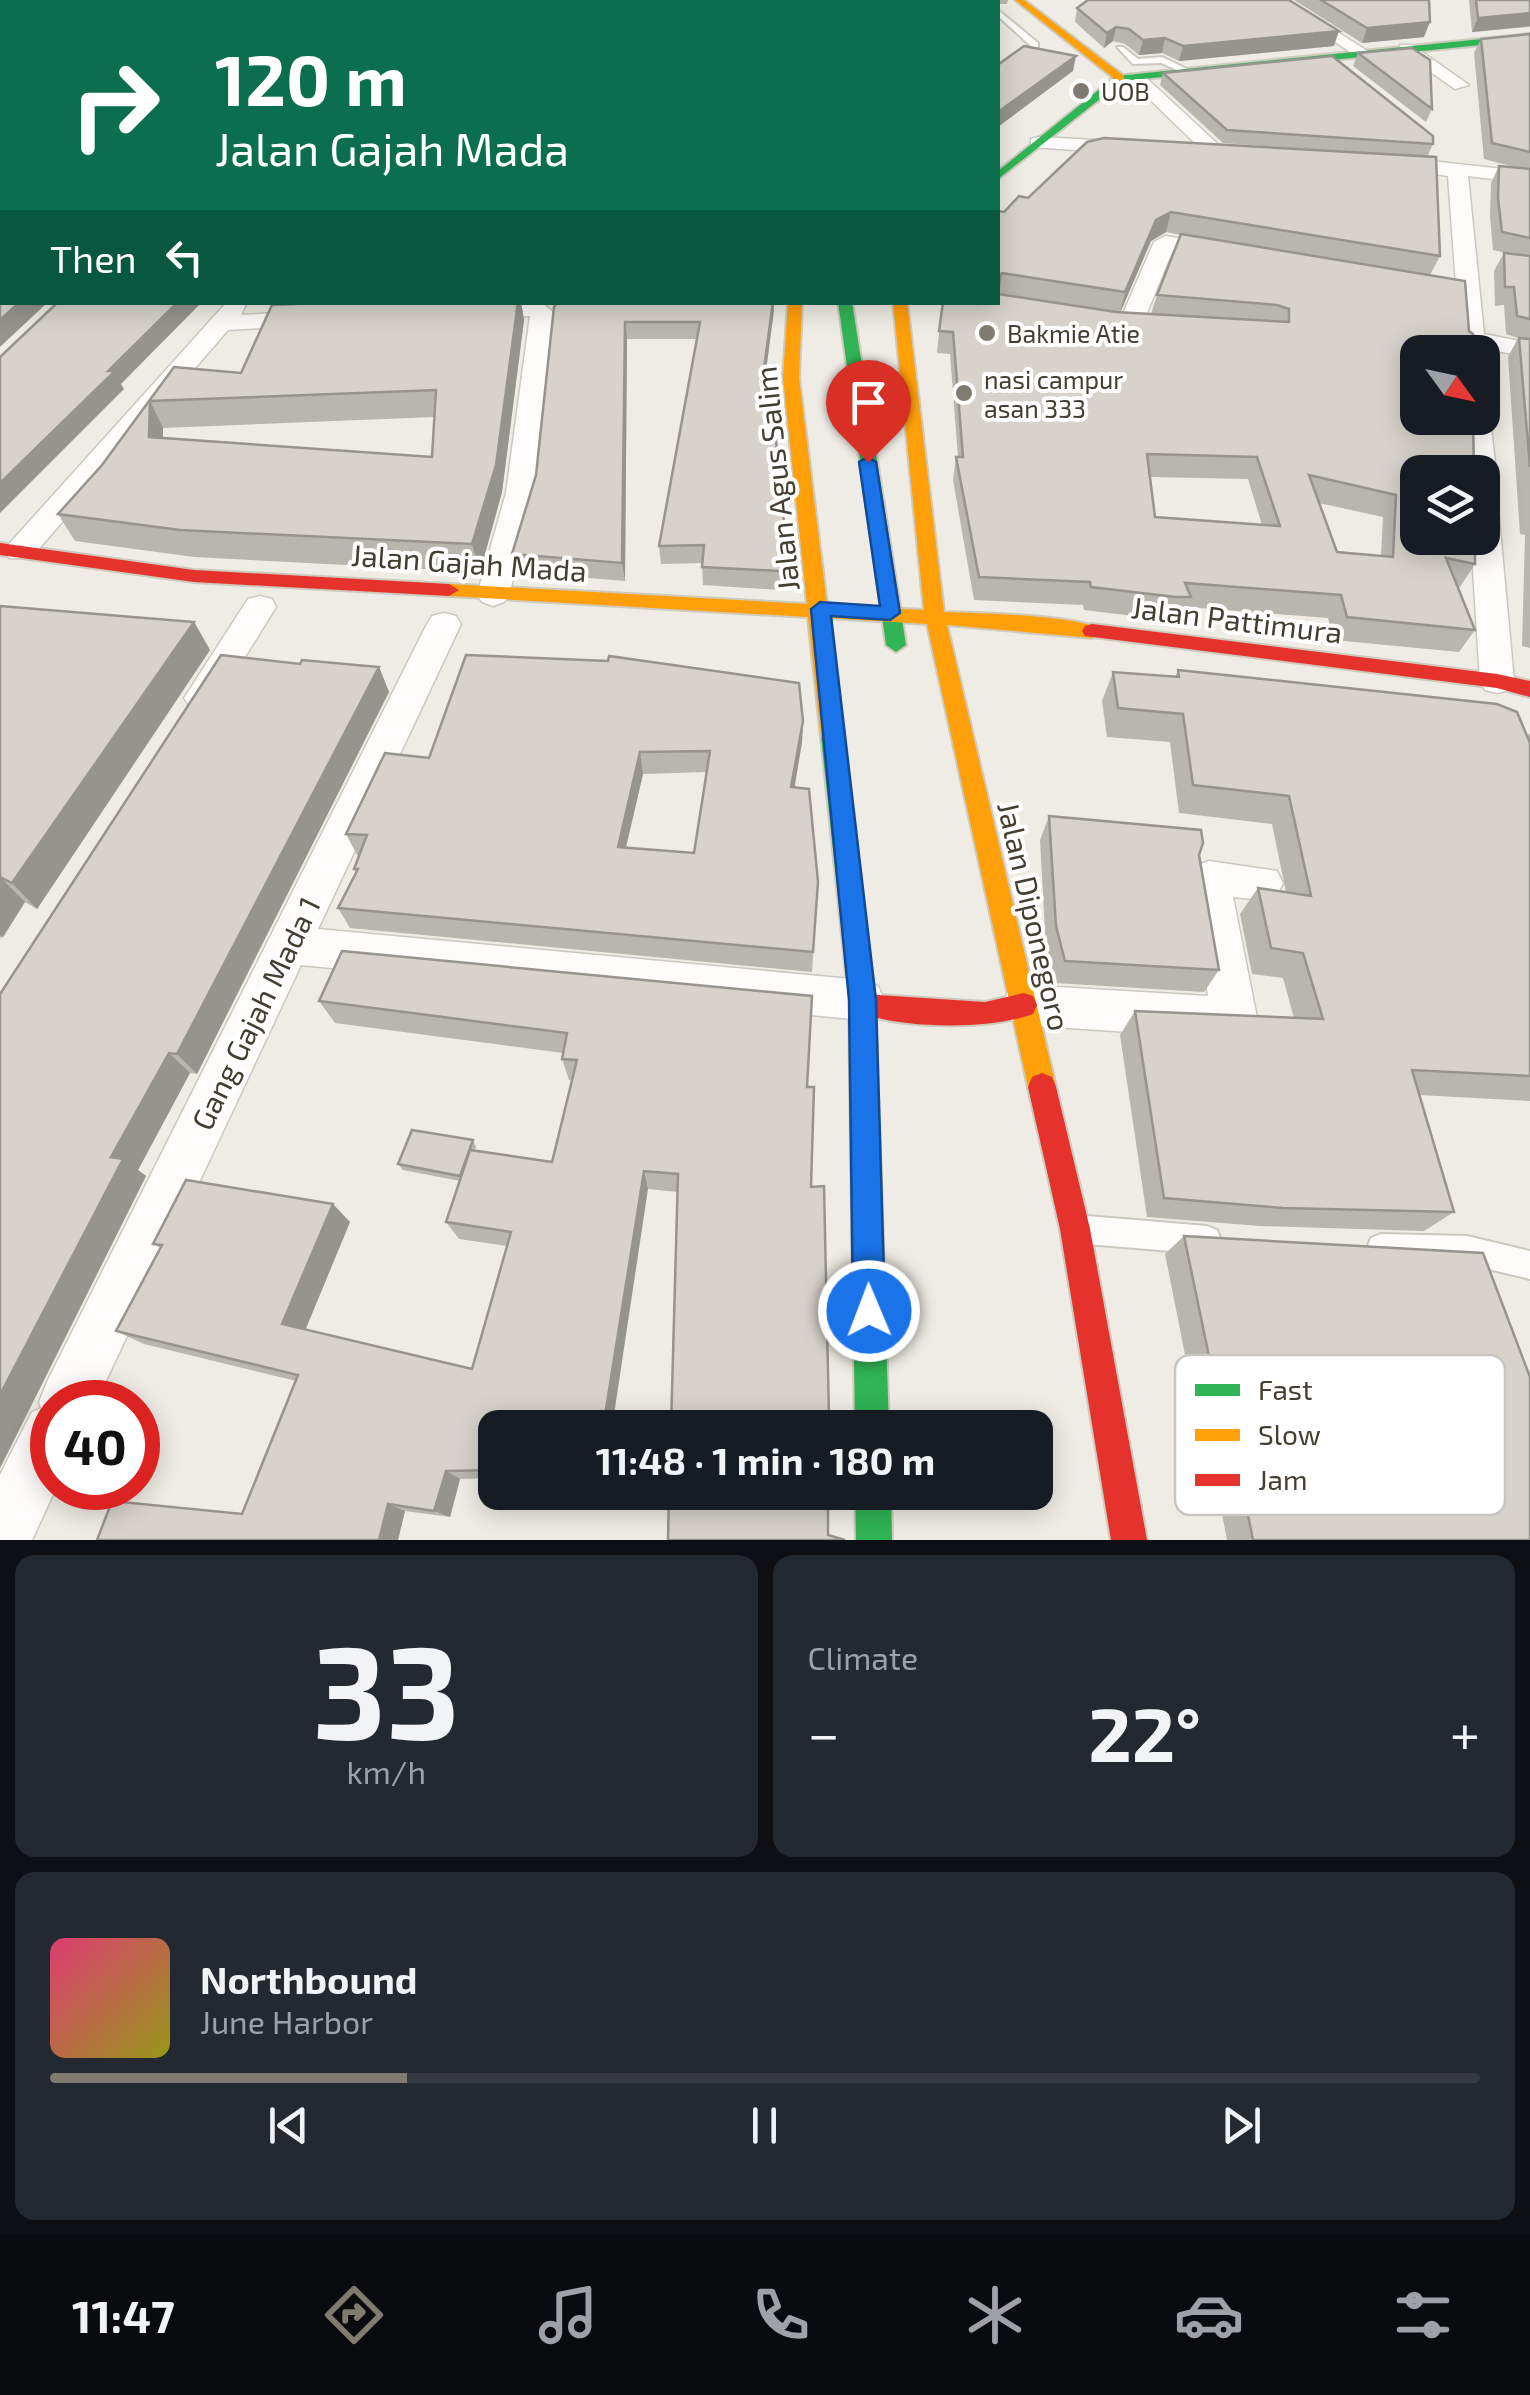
<!DOCTYPE html>
<html lang="en">
<head>
<meta charset="utf-8">
<style>
	:root { --surface:#171b24; --page:#242831; --text:#f1f3f6; --muted:#9ea1a6; --line:#363941; --accent:#807b71 }
	body { margin:0; font-family:"Exo 2",sans-serif; background:var(--page); color:var(--text); height:100vh; display:flex; flex-direction:column; font-size:38px; white-space:nowrap }
	* { box-sizing:border-box; margin:0 }
	p { font-size:32px; color:var(--muted) }
	.icon { flex:none; width:55px; height:55px; fill:none; stroke:currentColor; stroke-width:2; stroke-linecap:round; stroke-linejoin:round }
	.map { position:relative; height:1540px; overflow:hidden }
	.sheet { display:flex; flex-direction:column; gap:15px; padding:15px; background:#0d0f14; flex:1 }
	.sheet>* { flex:none }
	.top-card { position:absolute; left:0px; top:0px; width:1000px; height:305px; box-shadow:0 5px 25px #0003; background:#0b6e4f; color:#fff; overflow:hidden }
	.needle { width:65px; rotate:123deg }
	.controls { position:absolute; left:1400px; top:335px; display:grid; gap:20px }
	.controls a { display:grid; place-items:center; width:100px; height:100px; border-radius:20px; background:var(--surface); box-shadow:0 5px 25px #0003; font-size:50px }
	.speed { position:absolute; left:30px; top:1380px; display:flex; gap:20px; font-size:50px; font-weight:700; text-align:center }
	.speed>* { display:grid; place-content:center; width:130px; height:130px; border-radius:50%; background:var(--surface); box-shadow:0 5px 25px #0003; line-height:1 }
	.speed .limit { border:15px solid #d22; background:#fff; color:#111 }
	.pin { position:absolute; display:grid; place-items:center; width:85px; height:85px; color:#fff; margin:-102px -42px; border-radius:50% 50% 50% 0; rotate:-45deg; box-shadow:0 0 10px #0007 }
	.pin .icon { rotate:45deg }
	.me { position:absolute; width:110px; margin:-55px; rotate:359deg; stroke-linejoin:round; filter:drop-shadow(0 0 8px #0008) }
	.turn { display:flex; align-items:center; gap:35px; height:210px; padding:0 50px; font-size:45px }
	.turn .icon { width:130px; height:130px; stroke-width:2.5 }
	.turn b { display:block; font-size:70px; line-height:85px }
	.then { display:flex; align-items:center; height:95px; padding:0 50px; background:#0003; gap:20px; font-size:38px }
	.big { font-size:75px; font-weight:700; line-height:1.1 }
	.sheet .tile { flex:1; display:flex; flex-direction:column; justify-content:center; gap:15px; min-width:0; padding:0 35px; border-radius:20px; background:var(--page) }
	.sheet .dial { align-items:center; gap:0 }
	.dial b { font-size:130px; line-height:1 }
	.song { display:flex; align-items:center; gap:30px }
	.cover { width:120px; height:120px; border-radius:15px; background:linear-gradient(135deg,hsl(340 70% 55%),hsl(60 70% 35%)) }
	.played { height:10px; border-radius:5px; background:linear-gradient(90deg,var(--accent) 25%,var(--line) 25%) }
	.keys { display:flex; justify-content:space-around; direction:ltr }
	.heat { display:flex; justify-content:space-between; align-items:center; font-size:55px; direction:ltr }
	.sheet .tiles { flex:1; display:grid; gap:15px; grid-template-columns:1fr 1fr }
	.tile:last-child { grid-column:span 2 }
	.trip { position:absolute; left:478px; top:1410px; width:575px; height:100px; border-radius:20px; background:var(--surface); box-shadow:0 5px 25px #0003; font-weight:700; line-height:100px; text-align:center }
	.tabs { display:flex; height:160px; justify-content:space-around; align-items:center; background:#090b0e; color:var(--muted) }
	.tabs .icon { width:70px; height:70px }
	.tabs .on { color:var(--accent) }
	.tabs b { font-size:45px; color:var(--text) }
	.map>svg:first-child { display:block }
	.lines { fill:none; stroke-linecap:round; stroke-linejoin:round }
	.lane-casing { stroke:#cbc8c1; stroke-width:4 }
	.street-casing { stroke:#cbc8c1; stroke-width:3 }
	.fast-casing { stroke:#cecabc; stroke-width:4 }
	.slow-casing { stroke:#cecabc; stroke-width:4 }
	.jam-casing { stroke:#cecabc; stroke-width:4 }
	.lane { fill:#fdfcfb; fill-rule:evenodd }
	.street { fill:#fdfcfb; fill-rule:evenodd }
	.fast { fill:#30b455; fill-rule:evenodd }
	.slow { fill:#ff9f0a; fill-rule:evenodd }
	.jam { fill:#e5322d; fill-rule:evenodd }
	.wall { fill:#b9b5af; fill-rule:evenodd }
	.shaded-wall { fill:#96948f }
	.building { fill:#d7d3cc; stroke:#96948f; stroke-width:2.5; fill-rule:evenodd }
	.route { fill:#1a73e8; stroke:#114b97; stroke-width:2.5 }
	.poi-dot { fill:#807b71; stroke:#fff; stroke-width:4 }
	.labels { text-anchor:middle; dominant-baseline:central; stroke-width:8; stroke-linejoin:round; paint-order:stroke }
	.far-poi-label { font-size:25px; fill:#443e32; stroke:#fff; text-anchor:start }
	.street-label { font-size:30px; fill:#443e32; stroke:#fff }
	.key { fill:#fff; stroke:#c7c5c2; stroke-width:2.5 }
	.key-label { font-size:28px; fill:#443e32 }
</style>
</head>
<body>
<div class="map">
<svg width="1530" height="1540" viewBox="0 0 1530 1540">
	<rect width="100%" height="100%" fill="#efece5"/>
	<g class="lines">
		<defs>
			<g id="lane">
				<polygon points="741,0 749,0 750,2 743,2"/>
				<polygon points="978,0 987,0 989,2 981,2"/>
				<polygon points="998,10 1038,43 1038,47 1032,47 998,16"/>
				<polygon points="1117,47 1123,47 1138,59 1162,57 1191,71 1184,73 1161,63 1133,64"/>
				<polygon points="1087,1216 1207,1226 1217,1230 1221,1240 1217,1250 1207,1254 1087,1244 1077,1240 1073,1230 1077,1220"/>
				<polygon points="1381,1234 1467,1236 1530,1251 1530,1279 1467,1264 1381,1262 1371,1258 1367,1248 1371,1238"/>
			</g>
			<g id="street">
				<polygon points="1270,0 1287,0 1369,52 1355,55"/>
				<polygon points="1400,45 1412,45 1469,85 1455,89 1400,51"/>
				<polygon points="1130,74 1142,74 1222,148 1222,156 1208,156 1130,80"/>
				<polygon points="1038,137 1135,142 1144,148 1135,154 1031,147 1031,139"/>
				<polygon points="1385,156 1530,172 1530,184 1468,176 1484,334 1530,343 1530,357 1485,349 1482,356 1482,352 1461,352 1448,176 1378,166 1375,162"/>
				<polygon points="1165,236 1224,245 1235,252 1224,259 1173,250 1142,325 1130,332 1122,330 1118,325 1154,242"/>
				<polygon points="227,302 247,302 241,315 314,311 326,318 314,325 228,330 31,558 9,558 5,551 9,544"/>
				<polygon points="541,302 554,313 536,493 509,595 504,602 493,606 482,602 477,595 506,493 530,316 473,317 461,310 473,303"/>
				<polygon points="1482,411 1490,418 1496,472 1488,479 1496,486 1514,681 1509,690 1497,693 1485,690 1480,681 1471,538 1482,538 1482,472 1468,472 1464,418 1482,418"/>
				<polygon points="260,596 272,599 276,607 214,707 202,711 190,707 184,698 190,689 248,599"/>
				<polygon points="444,613 456,616 461,624 318,929 862,980 878,986 884,1000 878,1014 862,1020 301,965 96,1402 52,1402 52,1488 56,1488 32,1540 0,1540 0,1475 32,1412 41,1408 39,1402 47,1382 427,624 432,616"/>
				<polygon points="1209,861 1277,871 1283,883 1277,895 1263,900 1233,897 1257,1018 1250,1033 1234,1039 1024,1025 1008,1019 1002,1005 1008,991 1024,985 1208,996 1189,878 1195,866"/>
			</g>
			<g id="fast">
				<polygon points="1530,34 1530,40 1123,81 998,179 998,171 1116,76"/>
				<polygon points="838,302 852,302 906,645 896,652 886,645"/>
				<polygon points="832,729 843,737 875,1000 889,1428 855,1428 849,1000 821,737"/>
				<polygon points="855,1492 891,1492 892,1540 856,1540"/>
			</g>
			<g id="slow">
				<polygon points="687,0 696,0 697,2 689,2"/>
				<polygon points="1015,0 1024,0 1124,76 1124,80 1116,80"/>
				<path d="M788,302H802L799,378L827,605L924,610L893,302H907L944,612C973,613 1086,615 1102,631L1092,638L947,625L1056,1087L1052,1097L1042,1101L1032,1097L1028,1087L927,624L828,618L843,737L832,745L821,737L808,617L449,596L439,590L449,584L807,604L783,378Z"/>
			</g>
			<g id="jam">
				<polygon points="0,543 194,570 449,584 459,590 449,596 194,582 0,555"/>
				<polygon points="1092,624 1497,674 1530,681 1530,697 1497,688 1085,636 1082,631 1085,626"/>
				<path d="M862,988L878,995L985,1002L1024,993L1033,996L1037,1005L1033,1014C991,1030 893,1030 853,1009L849,1000L853,991Z"/>
				<polygon points="1042,1073 1052,1077 1056,1087 1090,1229 1147,1540 1111,1540 1060,1229 1028,1087 1032,1077"/>
			</g>
		</defs>
		<use href="#lane" class="lane-casing"/>
		<use href="#street" class="street-casing"/>
		<use href="#fast" class="fast-casing"/>
		<use href="#slow" class="slow-casing"/>
		<use href="#jam" class="jam-casing"/>
		<use href="#lane" class="lane"/>
		<use href="#street" class="street"/>
		<use href="#fast" class="fast"/>
		<use href="#slow" class="slow"/>
		<use href="#jam" class="jam"/>
	</g>
	<g class="wall">
		<polygon points="763,0 980,0 979,2 765,2"/>
		<polygon points="990,0 1008,0 1007,4 998,4 998,2 991,2"/>
		<polygon points="1294,0 1429,0 1424,37 1362,43"/>
		<polygon points="1469,0 1530,0 1530,27 1472,32"/>
		<polygon points="1077,8 1334,46 1179,61 1162,53 1139,55 1125,44 1113,41 1104,48 1075,22"/>
		<polygon points="1530,34 1530,648 1522,646 1525,535 1520,534 1508,357 1518,338 1506,334 1504,305 1495,306 1494,271 1504,253 1507,253 1493,250 1490,216 1491,183 1499,166 1518,168 1484,159 1474,53 1481,39"/>
		<polygon points="1358,53 1432,109 1426,122 1353,66"/>
		<path d="M1163,73L1433,144L1427,157L1440,256L1430,275L1475,564L1460,587H1458L1475,630L1459,652L1334,640L1328,618L1187,607L1182,620H1167L1084,610L1083,605L974,600L953,480L956,457H958L950,354L937,353L942,302H998V211L1004,212L1028,198L1355,153L1223,143L1160,85ZM1166,232L1181,235L1157,295L1151,314L1120,313L1151,241ZM1150,477L1248,479L1262,525L1155,517ZM1319,503L1383,517L1381,556L1337,552Z"/>
		<path d="M250,302H521L524,320L502,492L480,572L194,557L75,541L58,514L102,465L174,367L241,373L295,304ZM434,417L432,457L163,438V428Z"/>
		<polygon points="557,302 774,302 766,373 785,533 780,590 703,585 702,563 661,564 659,546 697,339 627,339 625,581 517,572 512,554 536,475"/>
		<polygon points="0,606 194,622 210,650 37,909 25,902 3,937 0,938"/>
		<polygon points="300,664 379,667 389,692 197,1074 190,1073 138,1170 146,1176 0,1468 0,994"/>
		<polygon points="1178,670 1527,737 1530,733 1530,1101 1419,1095 1454,1212 1424,1231 1260,1226 1147,1217 1120,1035 1135,1011 1294,1018 1283,978 1252,974 1240,914 1258,888 1286,892 1272,824 1179,813 1170,742 1107,737 1102,701 1113,672 1175,677"/>
		<path d="M803,721L802,742L794,788L818,882L812,972L350,928L338,908L356,874L354,869L359,855H357L346,834L429,758ZM707,772L694,853L626,848L643,774Z"/>
		<polygon points="1049,816 1199,855 1219,970 1204,992 1055,983 1046,949 1040,840"/>
		<polygon points="812,996 671,1428 678,1192 648,1189 495,1428 495,1478 460,1479 450,1517 405,1511 398,1540 97,1540 242,1514 296,1381 144,1344 116,1331 161,1248 153,1244 350,1222 305,1330 472,1369 507,1246 459,1239 446,1222 460,1181 403,1170 398,1164 473,1140 476,1147 475,1150 552,1162 572,1080 569,1080 562,1059 563,1053 335,1023 319,1001"/>
		<polygon points="1184,1236 1530,1540 1227,1540 1205,1425 1199,1425 1165,1254"/>
	</g>
	<g class="shaded-wall">
		<polygon points="1530,13 1530,26 1472,32 1478,18"/>
		<polygon points="1430,22 1424,37 1362,43 1367,28"/>
		<polygon points="1116,27 1113,41 1104,48 1107,33"/>
		<polygon points="1339,31 1334,46 1179,61 1183,46"/>
		<polygon points="1165,38 1162,53 1139,55 1143,40"/>
		<polygon points="1076,56 1073,71 998,127 998,112"/>
		<polygon points="1171,212 1166,232 1151,241 1120,313 1125,292 1156,220"/>
		<polygon points="1002,273 999,294 998,295 998,277"/>
		<polygon points="20,302 48,302 0,347 0,320"/>
		<polygon points="178,302 202,302 121,384 124,389 0,513 0,483 108,371"/>
		<polygon points="518,302 521,302 524,320 502,492 480,572 472,544"/>
		<polygon points="773,302 774,311 764,385 764,368"/>
		<polygon points="625,322 627,339 625,581 622,563"/>
		<polygon points="150,401 163,428 162,464 149,437"/>
		<polygon points="785,533 784,552 780,590 780,571"/>
		<polygon points="194,622 210,650 37,909 12,883"/>
		<polygon points="379,667 389,692 197,1074 177,1054"/>
		<polygon points="803,721 802,742 791,809 791,787"/>
		<polygon points="640,752 643,774 621,868 618,847"/>
		<polygon points="0,877 25,902 3,937 0,935"/>
		<polygon points="169,1053 190,1073 138,1170 146,1176 0,1468 0,1395 111,1157"/>
		<polygon points="644,1171 648,1189 612,1428 603,1428"/>
		<polygon points="333,1204 350,1222 302,1338 282,1324"/>
		<polygon points="446,1471 460,1479 450,1517 434,1511"/>
		<polygon points="388,1504 405,1511 398,1540 379,1540"/>
	</g>
	<g class="building">
		<polygon points="0,0 381,0 380,2 2,2 2,302 20,302 0,320"/>
		<polygon points="414,0 636,0 638,2 413,2"/>
		<polygon points="773,0 827,0 819,0 819,2 774,2"/>
		<polygon points="1088,0 1289,0 1339,31 1183,46 1165,38 1143,40 1129,29 1116,27 1107,33 1077,8"/>
		<polygon points="1321,0 1429,0 1430,22 1367,28"/>
		<polygon points="1476,0 1530,0 1530,13 1478,18"/>
		<polygon points="1530,34 1530,152 1492,143 1481,39"/>
		<polygon points="1024,46 1076,56 998,112 998,64 999,64"/>
		<polygon points="1412,48 1430,60 1432,109 1358,53"/>
		<polygon points="1332,56 1433,136 1433,144 1227,130 1163,73"/>
		<polygon points="1104,138 1436,157 1440,256 1171,212 1156,220 1125,292 1002,273 998,277 998,211 1004,212 1019,196 1028,198 1087,142"/>
		<polygon points="1499,166 1530,169 1530,238 1502,232 1498,198"/>
		<path d="M1181,234L1465,281L1469,331L1473,334V352H1418V418H1473L1474,472H1418V538H1475V564L1446,558L1475,630L1347,617L1341,595L1185,583L1191,597H1176L1091,587L1090,582L979,577L956,457H963L953,332L939,331L943,302H998V294L1116,312L1289,322V309L1277,305L1157,295ZM1147,454L1257,457L1280,526L1155,517ZM1309,475L1396,495L1393,557L1337,552Z"/>
		<polygon points="1504,253 1530,256 1530,319 1517,316 1514,287 1505,287"/>
		<polygon points="58,302 178,302 108,371 115,371 0,483 0,357"/>
		<path d="M337,302H518L496,465L472,544L180,530L58,514L102,465L174,367L241,373L272,305ZM436,390L432,457L149,437L150,401Z"/>
		<polygon points="557,302 773,302 764,368 771,389 785,533 780,571 702,567 704,545 659,546 700,322 625,322 622,563 512,554 536,475 554,307"/>
		<polygon points="1519,338 1530,339 1530,467"/>
		<polygon points="0,606 194,622 12,883 0,877"/>
		<polygon points="221,655 300,664 302,660 379,667 177,1054 169,1053 111,1157 123,1159 0,1395 0,994"/>
		<path d="M466,655L608,661L609,656L799,683L803,721L791,787L809,789L818,882L813,952L338,908L358,869H354L367,835L346,834L385,753L429,758ZM710,751L694,853L618,847L640,752Z"/>
		<polygon points="1178,670 1497,704 1517,712 1530,743 1530,1076 1412,1070 1454,1212 1283,1208 1164,1198 1135,1011 1323,1019 1303,953 1271,948 1258,888 1311,896 1289,796 1193,785 1183,714 1118,708 1113,672 1179,677"/>
		<polygon points="1049,816 1201,830 1203,843 1199,855 1219,970 1065,961 1056,926"/>
		<polygon points="342,951 812,996 807,1087 814,1087 811,1187 824,1186 829,1418 838,1422 838,1428 671,1428 678,1174 644,1171 603,1428 495,1428 495,1470 446,1471 434,1511 388,1504 379,1540 97,1540 112,1501 242,1514 298,1375 116,1331 162,1245 153,1244 186,1180 333,1204 282,1324 472,1369 511,1232 446,1222 470,1150 552,1162 577,1060 562,1059 567,1033 319,1001"/>
		<polygon points="412,1130 473,1140 460,1176 398,1164"/>
		<polygon points="1184,1236 1483,1253 1530,1377 1530,1540 1253,1540 1228,1414 1221,1414"/>
		<polygon points="669,1492 828,1492 828,1535 845,1540 668,1540"/>
	</g>
	<polygon class="route" points="868,457 876,462 900,613 890,620 831,616 876,1000 885,1311 881,1323 869,1327 857,1323 853,1311 849,1000 811,609 820,602 880,606 859,462"/>
	<g class="poi-dot">
		<circle cx="1081" cy="91" r="10"/>
		<circle cx="987" cy="333" r="10"/>
		<circle cx="964" cy="393" r="10"/>
	</g>
	<g class="labels">
		<g class="far-poi-label">
			<text x="1101" y="91">UOB</text>
			<text x="1007" y="333">Bakmie Atie</text>
			<text x="984" y="379">nasi campur<tspan x="984" dy="29">asan 333</tspan></text>
		</g>
		<g class="street-label">
			<text transform="translate(776 479) rotate(-96)">Jalan Agus Salim</text>
			<text transform="translate(469 562) rotate(4)">Jalan Gajah Mada</text>
			<text transform="translate(1237 619) rotate(7)">Jalan Pattimura</text>
			<text transform="translate(1035 916) rotate(77)">Jalan Diponegoro</text>
			<text transform="translate(255 1013) rotate(-64)">Gang Gajah Mada 1</text>
		</g>
	</g>
	<rect x="1175" y="1355" width="330" height="160" rx="15" class="key"/>
	<rect x="1195" y="1384" width="45" height="12" fill="#30b455"/>
	<rect x="1195" y="1429" width="45" height="12" fill="#ff9f0a"/>
	<rect x="1195" y="1474" width="45" height="12" fill="#e5322d"/>
	<g class="key-label">
		<text x="1258" y="1400">Fast</text>
		<text x="1258" y="1445">Slow</text>
		<text x="1258" y="1490">Jam</text>
	</g>
</svg>
<div class="controls">
<a><svg class="needle" viewBox="-14 -14 28 28"><path d="M0-13l5 13h-10z" fill="#e53935"/><path d="M0 13l5-13h-10z" fill="#9ea1a6"/></svg></a>
<a><svg class="icon" aria-label="layers" viewBox="0 0 24 24"><path d="M12 4l9 5-9 5-9-5zM3 14l9 5 9-5"/></svg></a>
</div>
<div class="speed"><div class="limit">40</div></div>
<div class="pin" style="left:868px;top:462px;background:#d93025"><svg class="icon" aria-label="arrive" viewBox="0 0 24 24"><path d="M6 21V4h12l-3 4 3 4H6"/></svg></div>
<svg class="me" style="left:869px;top:1311px" viewBox="-20 -20 40 40"><circle r="17" fill="#1a73e8" stroke="#fff" stroke-width="3"/><path d="M0-11L8 9 0 5-8 9z" fill="#fff"/></svg>
<div class="trip">11:48 · 1 min · 180 m</div>
<div class="top-card">
<div class="turn"><svg class="icon" aria-label="right" viewBox="0 0 24 24"><path d="M7 20v-9h11M14 6l5 5-5 5"/></svg><div><b>120 m</b>Jalan Gajah Mada</div></div>
<div class="then">Then<svg class="icon" aria-label="left" viewBox="0 0 24 24"><path d="M17 20v-9H6M10 6l-5 5 5 5"/></svg></div>
</div>
</div>
<section class="sheet">
<div class="tiles">
<div class="tile dial"><b>33</b><p>km/h</p></div>
<div class="tile"><p>Climate</p>
<div class="heat"><a>−</a><b class="big">22°</b><a>+</a></div>
</div>
<div class="tile">
<div class="song"><i class="cover"></i><div><b>Northbound</b><p>June Harbor</p></div></div>
<div class="played"></div>
<div class="keys"><svg class="icon" aria-label="previous" viewBox="0 0 24 24"><path d="M18 5L8 12l10 7zM5 5v14"/></svg><svg class="icon" aria-label="pause" viewBox="0 0 24 24"><path d="M8 5v14M16 5v14"/></svg><svg class="icon" aria-label="next" viewBox="0 0 24 24"><path d="M6 5l10 7-10 7zM19 5v14"/></svg></div>
</div>
</div>
</section>
<nav class="tabs">
<b>11:47</b>
<svg class="icon on" aria-label="directions" viewBox="0 0 24 24"><path d="M12 3l9 9-9 9-9-9zM9 14v-3h6M13 9l2 2-2 2"/></svg>
<svg class="icon" aria-label="music" viewBox="0 0 24 24"><path d="M9 18V5l10-2v13"/><circle cx="6" cy="18" r="3"/><circle cx="16" cy="16" r="3"/></svg>
<svg class="icon" aria-label="phone" viewBox="0 0 24 24"><path d="M5 4h4l2 5-3 2q2 4 5 5l2-3 5 2v4C11 20 4 13 5 4z"/></svg>
<svg class="icon" aria-label="climate" viewBox="0 0 24 24"><path d="M12 3v18M4 7l16 10M4 17L20 7"/></svg>
<svg class="icon" aria-label="car" viewBox="0 0 24 24"><path d="M5 17H2v-5l4-1 3-4h7l3 4 3 1v5h-3M9 17h6M6 11h13"/><circle cx="7" cy="17" r="2"/><circle cx="17" cy="17" r="2"/></svg>
<svg class="icon" aria-label="filters" viewBox="0 0 24 24"><path d="M4 7h16M4 17h16"/><circle cx="9" cy="7" r="2"/><circle cx="15" cy="17" r="2"/></svg>
</nav>
</body>
</html>
